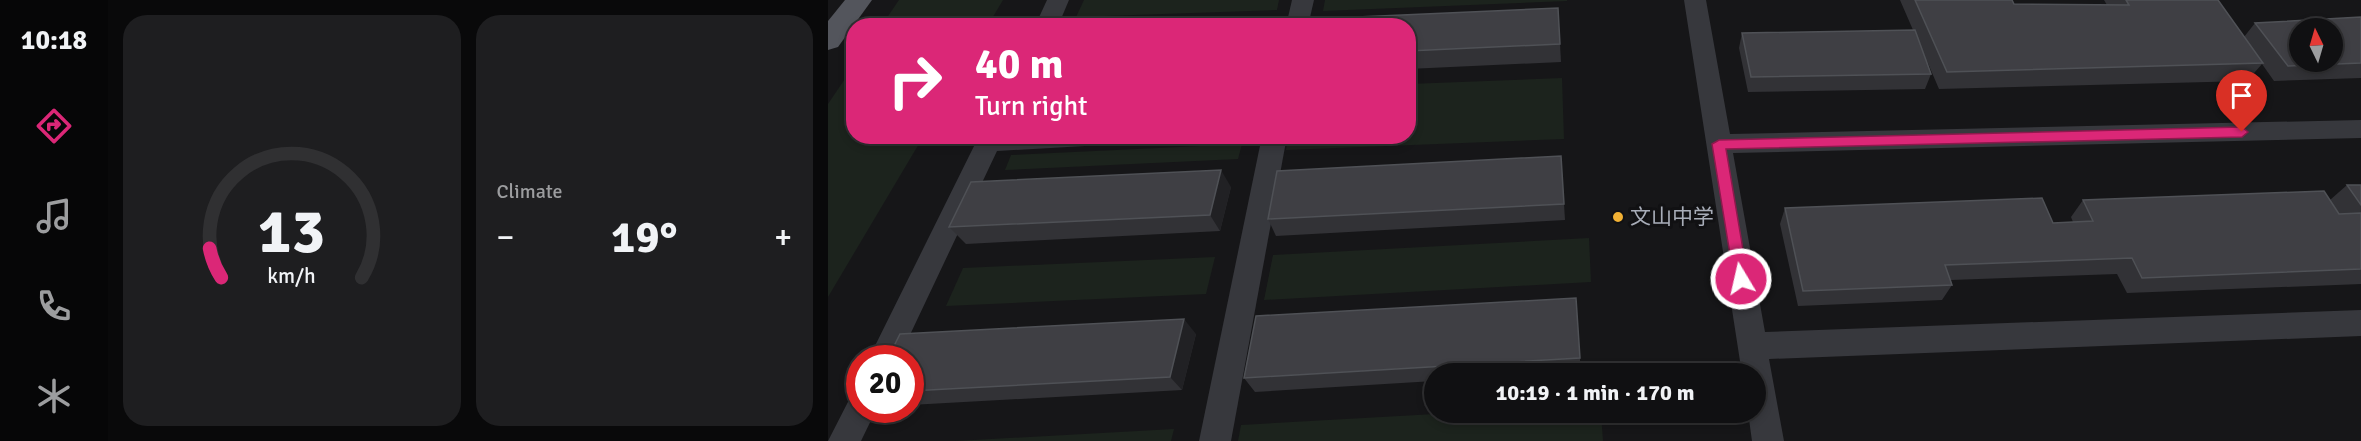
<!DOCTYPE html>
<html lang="en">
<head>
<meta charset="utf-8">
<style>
	:root { --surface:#101012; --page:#1e1e20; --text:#f1f3f6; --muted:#9c9d9f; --line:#303032; --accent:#db2777 }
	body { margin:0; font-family:Signika,"Noto Sans SC",sans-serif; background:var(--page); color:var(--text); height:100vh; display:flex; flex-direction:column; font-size:22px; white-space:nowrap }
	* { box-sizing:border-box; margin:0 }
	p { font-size:20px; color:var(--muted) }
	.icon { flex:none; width:33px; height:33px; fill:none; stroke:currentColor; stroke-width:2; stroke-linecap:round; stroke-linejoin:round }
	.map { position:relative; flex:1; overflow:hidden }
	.sheet { display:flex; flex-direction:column; gap:15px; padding:15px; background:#09090a; width:720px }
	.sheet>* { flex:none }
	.hud { position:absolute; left:18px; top:18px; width:570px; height:126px; border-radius:24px; box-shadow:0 3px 9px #0003,0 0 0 2px var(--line); background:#db2777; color:#fff; overflow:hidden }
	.needle { width:39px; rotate:355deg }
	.controls { position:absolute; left:1461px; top:18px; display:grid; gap:12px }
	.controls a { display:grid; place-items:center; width:54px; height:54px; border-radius:50%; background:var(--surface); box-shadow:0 3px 9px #0003,0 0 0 2px var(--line); font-size:30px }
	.speed { position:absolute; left:18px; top:345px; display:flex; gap:12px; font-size:30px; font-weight:700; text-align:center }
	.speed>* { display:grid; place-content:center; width:78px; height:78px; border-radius:50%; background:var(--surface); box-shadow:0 3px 9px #0003,0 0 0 2px var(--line); line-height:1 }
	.speed .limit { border:9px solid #d22; background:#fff; color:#111 }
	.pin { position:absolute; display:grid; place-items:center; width:51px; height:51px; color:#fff; margin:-62px -26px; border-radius:50% 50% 50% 0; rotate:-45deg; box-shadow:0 0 6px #0007 }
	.pin .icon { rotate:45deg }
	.me { position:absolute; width:66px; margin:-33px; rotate:351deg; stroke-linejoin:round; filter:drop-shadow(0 0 4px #0008) }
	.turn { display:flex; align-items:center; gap:21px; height:126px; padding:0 30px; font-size:27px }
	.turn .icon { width:78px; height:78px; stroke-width:2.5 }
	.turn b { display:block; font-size:42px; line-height:51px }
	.big { font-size:45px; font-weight:700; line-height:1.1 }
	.sheet .card { flex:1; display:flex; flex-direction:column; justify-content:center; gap:9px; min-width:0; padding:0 21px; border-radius:24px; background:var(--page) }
	.sheet .dial { align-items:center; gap:0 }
	.dial svg { height:156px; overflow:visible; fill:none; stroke:var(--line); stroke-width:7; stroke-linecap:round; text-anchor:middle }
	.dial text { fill:var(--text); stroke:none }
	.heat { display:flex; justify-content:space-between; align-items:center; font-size:33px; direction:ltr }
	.sheet .tiles { flex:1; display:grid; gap:15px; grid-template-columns:repeat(2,1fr) }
	.trip { position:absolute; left:596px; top:363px; width:342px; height:60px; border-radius:30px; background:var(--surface); box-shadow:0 3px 9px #0003,0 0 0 2px var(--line); font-weight:700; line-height:60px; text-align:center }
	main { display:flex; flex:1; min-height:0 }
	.dock { display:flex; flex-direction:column; width:108px; justify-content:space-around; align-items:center; background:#060607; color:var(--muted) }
	.dock .icon { width:42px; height:42px }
	.dock .current { color:var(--accent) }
	.dock b { font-size:27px; color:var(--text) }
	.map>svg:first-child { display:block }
	.green { fill:#1c231d }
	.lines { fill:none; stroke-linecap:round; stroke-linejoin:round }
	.minor { fill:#37383d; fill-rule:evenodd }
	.major { fill:#53555c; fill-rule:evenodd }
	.wall { fill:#323236 }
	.shaded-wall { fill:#212124 }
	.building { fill:#3f3f44; stroke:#4f5156; stroke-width:1.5; fill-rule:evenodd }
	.route { fill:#db2777; stroke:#8e194d; stroke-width:1.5 }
	.poi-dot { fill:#f2b134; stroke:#111113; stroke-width:2 }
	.labels { text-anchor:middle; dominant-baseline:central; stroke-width:6; stroke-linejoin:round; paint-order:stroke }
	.poi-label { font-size:21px; fill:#a8adb8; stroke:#111113; text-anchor:start }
</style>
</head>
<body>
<main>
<nav class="dock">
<b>10:18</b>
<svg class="icon current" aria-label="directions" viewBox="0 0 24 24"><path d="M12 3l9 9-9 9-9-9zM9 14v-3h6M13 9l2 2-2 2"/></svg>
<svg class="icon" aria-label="music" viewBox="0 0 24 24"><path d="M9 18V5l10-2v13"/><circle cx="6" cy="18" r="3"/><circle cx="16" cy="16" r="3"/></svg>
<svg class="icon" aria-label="phone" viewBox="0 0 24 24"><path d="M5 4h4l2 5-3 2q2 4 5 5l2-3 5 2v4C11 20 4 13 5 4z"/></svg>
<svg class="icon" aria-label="climate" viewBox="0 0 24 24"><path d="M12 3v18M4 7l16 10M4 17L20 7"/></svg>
</nav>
<section class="sheet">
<div class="tiles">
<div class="card dial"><svg viewBox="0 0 100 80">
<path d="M14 69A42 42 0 1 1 86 69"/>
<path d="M14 69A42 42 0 0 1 8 54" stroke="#db2777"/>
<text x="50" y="56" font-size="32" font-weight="700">13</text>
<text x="50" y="72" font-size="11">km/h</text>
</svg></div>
<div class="card"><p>Climate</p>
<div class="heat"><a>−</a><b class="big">19°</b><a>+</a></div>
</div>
</div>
</section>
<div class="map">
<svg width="1533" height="441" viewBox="0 0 1533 441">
	<rect width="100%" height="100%" fill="#161618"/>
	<g class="green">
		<polygon points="71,0 175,0 160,25 54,25"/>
		<polygon points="256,0 451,0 449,10 248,17"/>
		<polygon points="497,0 739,0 739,1 495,11"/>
		<polygon points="25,67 26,136 95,137 0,297 0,104"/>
		<polygon points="734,78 736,139 458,150 460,137 580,136 581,84"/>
		<polygon points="414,144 410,159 177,170 183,155"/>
		<polygon points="761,238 763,282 436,300 445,255"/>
		<polygon points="387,257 378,294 118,306 135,268"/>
		<polygon points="625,413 773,413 775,441 410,441 413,425"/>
		<polygon points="346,429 343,441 127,441"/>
	</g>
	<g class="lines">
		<g class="minor">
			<polygon points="219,0 241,0 230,26 207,26"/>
			<polygon points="464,0 486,0 480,26 458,26"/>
			<polygon points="856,0 878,0 902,134 1533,120 1533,138 905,153 937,332 1533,310 1533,336 941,359 956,441 924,441 920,412 927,412 927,374 914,374"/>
			<polygon points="151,136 286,136 283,143 274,145 169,151 71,358 41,358"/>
			<polygon points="434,136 459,136 403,441 371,441"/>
			<polygon points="32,395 32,410 48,410 33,441 0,441 21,400"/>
		</g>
		<polygon class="major" points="17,0 44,0 10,47 0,50 0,21"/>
	</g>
	<g class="wall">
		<polygon points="1072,0 1184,0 1186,4 1279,5 1276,0 1390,0 1416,37 1427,23 1533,17 1533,78 1446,81 1434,64 1419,81 1111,89 1099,61 1103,74 1097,89 920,92 911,48 914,33 1085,30"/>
		<polygon points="730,8 733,62 580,69 580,26"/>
		<polygon points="733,156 737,220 448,236 440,219"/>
		<polygon points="1519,185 1533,185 1533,284 1299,293 1289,274 1123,280 1124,285 1114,300 970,306 952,224 957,208 1225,223 1245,222 1243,217 1255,200 1502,200"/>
		<polygon points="403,187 392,231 138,244 121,227"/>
		<polygon points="368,334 354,390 82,405 82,358"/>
		<polygon points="752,358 752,372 733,374 606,374 606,381 427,392 416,378"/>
	</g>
	<g class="shaded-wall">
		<polygon points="393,170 403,187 392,231 382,215"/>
		<polygon points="356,319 368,334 354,390 342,377"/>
	</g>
	<g class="building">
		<polygon points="1087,0 1184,0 1186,4 1301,5 1298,0 1390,0 1435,63 1119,72"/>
		<polygon points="730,8 732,44 580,51 580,26 483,26 484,19"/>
		<path d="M1533,17V63L1460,66L1427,23ZM1472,28H1504V62H1472Z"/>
		<polygon points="431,22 430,26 341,26"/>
		<polygon points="1087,30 1103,74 923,77 914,33"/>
		<polygon points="733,156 736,204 440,219 449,171"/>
		<polygon points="393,170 382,215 121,227 143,182"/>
		<polygon points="1519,185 1533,185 1533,205"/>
		<polygon points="1496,191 1511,214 1533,213 1533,269 1314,278 1304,258 1117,265 1124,285 975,291 957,208 1214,198 1225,223 1265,221 1255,200"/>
		<polygon points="748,298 752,358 416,378 428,316"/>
		<polygon points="356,319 342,377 82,391 82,358 60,358 72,334"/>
	</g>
	<polygon class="route" points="1414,127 1420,132 1414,137 898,149 920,279 918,283 908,283 906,279 884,144 891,140"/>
	<circle class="poi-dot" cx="790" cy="217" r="6"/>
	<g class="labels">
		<g class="poi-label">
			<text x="802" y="217">文山中学</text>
		</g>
	</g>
</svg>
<div class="controls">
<a><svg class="needle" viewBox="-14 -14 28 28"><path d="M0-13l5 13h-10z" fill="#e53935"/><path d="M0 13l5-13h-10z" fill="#9c9d9f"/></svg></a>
</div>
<div class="speed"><div class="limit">20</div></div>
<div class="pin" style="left:1414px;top:132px;background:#d93025"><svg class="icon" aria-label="arrive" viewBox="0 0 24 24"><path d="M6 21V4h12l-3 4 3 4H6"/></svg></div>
<svg class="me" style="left:913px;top:279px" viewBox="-20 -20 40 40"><circle r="17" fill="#db2777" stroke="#fff" stroke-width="3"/><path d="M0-11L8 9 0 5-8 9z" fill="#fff"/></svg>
<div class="trip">10:19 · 1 min · 170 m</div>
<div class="hud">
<div class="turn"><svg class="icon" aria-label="right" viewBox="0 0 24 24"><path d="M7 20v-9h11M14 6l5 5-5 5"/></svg><div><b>40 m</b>Turn right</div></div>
</div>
</div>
</main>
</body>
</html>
